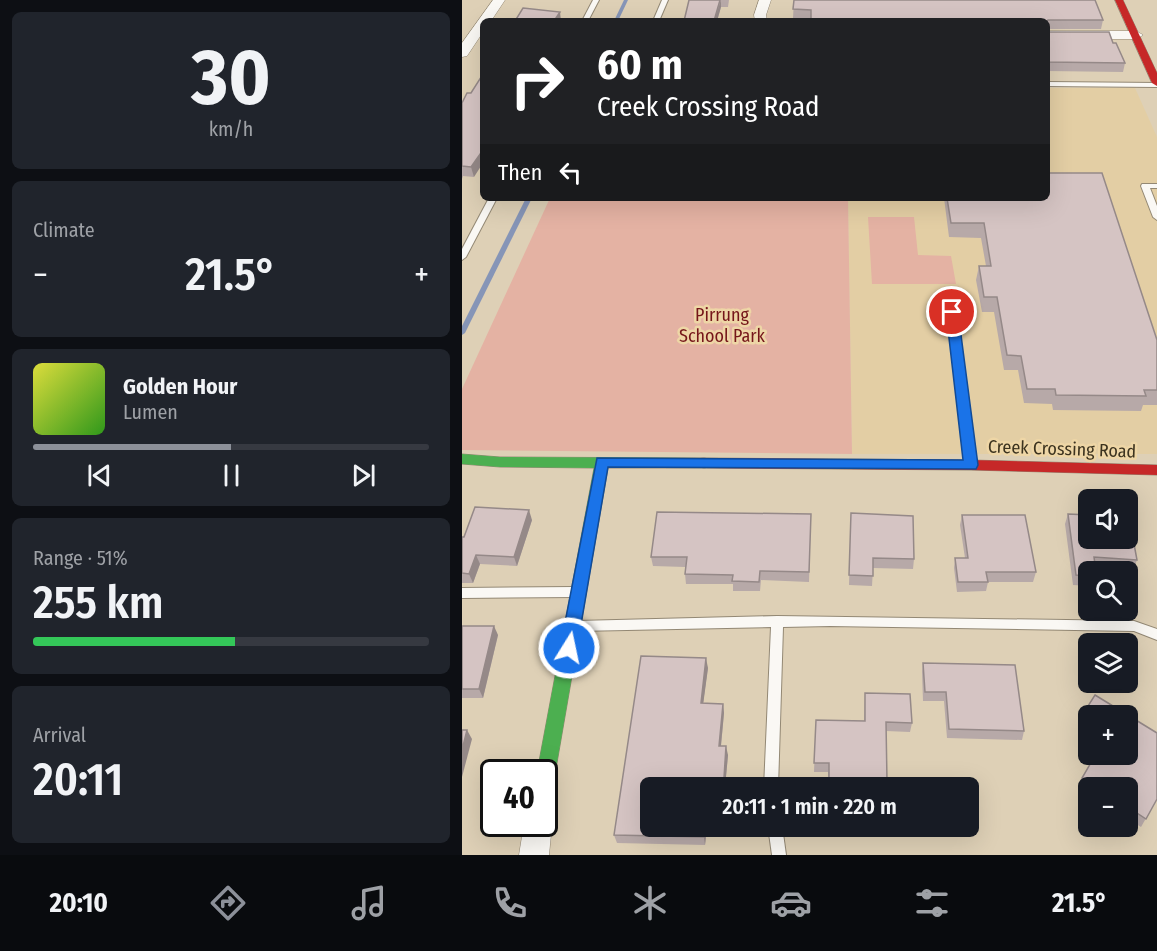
<!DOCTYPE html>
<html lang="en">
<head>
<meta charset="utf-8">
<style>
	:root { --surface:#171b24; --page:#20242c; --text:#f1f3f6; --muted:#9ea1a6; --line:#363941; --accent:#8c9099 }
	body { margin:0; font-family:"Fira Sans Condensed",sans-serif; background:var(--page); color:var(--text); height:100vh; display:flex; flex-direction:column; font-size:22px; white-space:nowrap }
	* { box-sizing:border-box; margin:0 }
	p { font-size:20px; color:var(--muted) }
	.icon { flex:none; width:33px; height:33px; fill:none; stroke:currentColor; stroke-width:2; stroke-linecap:round; stroke-linejoin:round }
	.map { position:relative; flex:1; overflow:hidden }
	.panel { display:flex; flex-direction:column; gap:12px; padding:12px; background:#0d0f14; width:462px }
	.panel>* { flex:none }
	.banner { position:absolute; left:18px; top:18px; width:570px; height:183px; border-radius:9px; box-shadow:0 6px 24px #0002; background:#202124; color:#fff; overflow:hidden }
	.tools { position:absolute; left:616px; top:489px; display:grid; gap:12px }
	.tools a { display:grid; place-items:center; width:60px; height:60px; border-radius:9px; background:var(--surface); box-shadow:0 6px 24px #0002; font-size:30px }
	.speed { position:absolute; left:18px; top:759px; display:flex; gap:12px; font-size:30px; font-weight:700; text-align:center }
	.speed>* { display:grid; place-content:center; width:78px; height:78px; border-radius:50%; background:var(--surface); box-shadow:0 6px 24px #0002; line-height:1 }
	.speed .limit { border:3px solid #111; border-radius:9px; background:#fff; color:#111 }
	.pin { position:absolute; display:grid; place-items:center; width:51px; height:51px; color:#fff; margin:-26px; border:3px solid #fff; border-radius:50%; box-shadow:0 2px 6px #0007 }
	.me { position:absolute; width:66px; margin:-33px; rotate:10deg; stroke-linejoin:round; filter:drop-shadow(0 0 4px #0008) }
	.turn { display:flex; align-items:center; gap:21px; height:126px; padding:0 18px; font-size:27px }
	.turn .icon { width:78px; height:78px; stroke-width:2.5 }
	.turn b { display:block; font-size:42px; line-height:51px }
	.then { display:flex; align-items:center; height:57px; padding:0 18px; background:#0003; gap:12px; font-size:22px }
	.big { font-size:45px; font-weight:600; line-height:1.1 }
	.panel .card { flex:1; display:flex; flex-direction:column; justify-content:center; gap:9px; min-width:0; padding:0 21px; border-radius:9px; background:var(--page) }
	.panel .dial { align-items:center; gap:0 }
	.dial b { font-size:78px; line-height:1 }
	.song { display:flex; align-items:center; gap:18px }
	.cover { width:72px; height:72px; border-radius:9px; background:linear-gradient(135deg,hsl(60 70% 55%),hsl(110 70% 35%)) }
	.played { height:6px; border-radius:3px; background:linear-gradient(90deg,var(--accent) 50%,var(--line) 50%) }
	.keys { display:flex; justify-content:space-around; direction:ltr }
	.heat { display:flex; justify-content:space-between; align-items:center; font-size:33px; direction:ltr }
	.charge { height:9px; border-radius:4px; background:linear-gradient(90deg,#34c759 51%,var(--line) 0) }
	.trip { position:absolute; left:178px; top:777px; width:339px; height:60px; border-radius:9px; background:var(--surface); box-shadow:0 6px 24px #0002; font-weight:600; line-height:60px; text-align:center }
	.tab-bar { display:flex; height:96px; justify-content:space-around; align-items:center; background:#090b0e; color:var(--muted) }
	.tab-bar .icon { width:42px; height:42px }
	.tab-bar .on { color:var(--accent) }
	.tab-bar b { font-size:27px; color:var(--text) }
	main { display:flex; flex:1; min-height:0 }
	.map>svg:first-child { display:block }
	.built { fill:#e3cea4 }
	.green { fill:#e4b2a3 }
	.lines { fill:none; stroke-linecap:round; stroke-linejoin:round }
	.stream { fill:#8695b7; fill-rule:evenodd }
	.lane-casing { stroke:#938874; stroke-width:2 }
	.street-casing { stroke:#938874; stroke-width:1 }
	.fast-casing { stroke:#938874; stroke-width:1 }
	.jam-casing { stroke:#938874; stroke-width:1 }
	.lane { fill:#faf8f4; fill-rule:evenodd }
	.street { fill:#faf8f4; fill-rule:evenodd }
	.fast { fill:#4caf50; fill-rule:evenodd }
	.jam { fill:#c62828; fill-rule:evenodd }
	.wall { fill:#b7a9a8 }
	.shaded-wall { fill:#958988 }
	.building { fill:#d5c4c3; stroke:#958988; stroke-width:1.5 }
	.route { fill:#1a73e8; stroke:#114b97; stroke-width:1.5 }
	.labels { text-anchor:middle; dominant-baseline:central; stroke-width:5; stroke-linejoin:round; paint-order:stroke }
	.park-label { font-size:18px; fill:#75161a; stroke:#eed6a6 }
	.street-label { font-size:18px; fill:#3c331f; stroke:#eed6a6 }
</style>
</head>
<body>
<main>
<section class="panel">
<div class="card dial"><b>30</b><p>km/h</p></div>
<div class="card"><p>Climate</p>
<div class="heat"><a>−</a><b class="big">21.5°</b><a>+</a></div>
</div>
<div class="card">
<div class="song"><i class="cover"></i><div><b>Golden Hour</b><p>Lumen</p></div></div>
<div class="played"></div>
<div class="keys"><svg class="icon" aria-label="previous" viewBox="0 0 24 24"><path d="M18 5L8 12l10 7zM5 5v14"/></svg><svg class="icon" aria-label="pause" viewBox="0 0 24 24"><path d="M8 5v14M16 5v14"/></svg><svg class="icon" aria-label="next" viewBox="0 0 24 24"><path d="M6 5l10 7-10 7zM19 5v14"/></svg></div>
</div>
<div class="card"><p>Range · 51%</p><b class="big">255 km</b><div class="charge"></div></div>
<div class="card"><p>Arrival</p><b class="big">20:11</b></div>
</section>
<div class="map">
<svg width="695" height="855" viewBox="0 0 695 855">
	<rect width="100%" height="100%" fill="#ded0b6"/>
	<polygon class="built" points="585,88 673,88 695,137 695,454 390,454 386,198 585,198"/>
	<g class="green">
		<polygon points="88,198 386,198 390,454 0,450 0,389"/>
		<polygon points="406,217 452,217 456,255 489,256 494,284 410,284"/>
	</g>
	<g class="lines">
		<g class="stream">
			<polygon points="162,0 166,0 156,21 152,21"/>
			<polygon points="64,198 70,198 3,333 0,335 0,326"/>
		</g>
		<defs>
			<g id="lane">
				<polygon points="131,0 137,0 126,21 120,21"/>
				<polygon points="200,0 206,0 197,21 191,21"/>
				<polygon points="585,82 695,83 695,87 585,86"/>
				<polygon points="680,184 695,184 695,188 688,188 695,206 695,220 691,217 679,186"/>
				<polygon points="27,198 35,198 4,257 0,260 0,249"/>
				<polygon points="490,309 495,312 514,465 513,468 505,468 504,465 485,312"/>
				<polygon points="113,587 117,588 119,592 117,596 113,597 0,598 0,588"/>
				<polygon points="315,616 672,621 695,629 695,640 672,631 368,626 321,627 316,788 302,788 309,627 115,631 111,630 109,626 111,622 115,621"/>
				<polygon points="306,826 320,826 324,855 310,855"/>
			</g>
			<g id="street">
				<polygon points="31,0 43,0 29,21 21,21 21,32 5,56 0,57 0,43"/>
				<polygon points="297,0 309,0 304,15 305,21 293,21 292,15"/>
				<polygon points="585,31 674,31 681,35 674,39 585,39"/>
				<polygon points="82,812 86,814 90,824 87,855 57,855 62,824 82,824"/>
			</g>
			<polygon id="fast" points="0,454 38,457 242,458 247,459 249,463 247,467 242,468 146,468 91,786 88,792 82,794 82,772 75,772 132,468 38,467 0,464"/>
			<g id="jam">
				<polygon points="653,0 661,0 695,73 695,86 690,83"/>
				<polygon points="242,458 509,460 695,465 695,475 509,470 242,468 237,467 235,463 237,459"/>
			</g>
		</defs>
		<use href="#lane" class="lane-casing"/>
		<use href="#street" class="street-casing"/>
		<use href="#fast" class="fast-casing"/>
		<use href="#jam" class="jam-casing"/>
		<use href="#lane" class="lane"/>
		<use href="#street" class="street"/>
		<use href="#fast" class="fast"/>
		<use href="#jam" class="jam"/>
	</g>
	<g class="wall">
		<polygon points="227,0 267,0 266,7 259,7 255,21 222,21"/>
		<polygon points="332,0 641,20 639,29 585,29 331,18"/>
		<polygon points="585,32 651,43 663,63 661,72 585,71"/>
		<polygon points="9,93 12,177 1,176 0,179 0,103"/>
		<polygon points="482,198 585,198 695,340 695,405 681,405 679,411 591,410 590,404 562,403 556,370 542,370 532,312 520,312 514,280 517,266 524,266 519,238 487,237"/>
		<polygon points="389,513 452,559 451,569 411,568 410,586 387,585"/>
		<polygon points="349,514 347,582 299,580 298,591 271,591 271,584 224,584 223,574 223,567 191,566 189,557"/>
		<polygon points="606,514 675,560 671,570 634,568 627,572 627,586 611,585 603,524"/>
		<polygon points="500,515 574,572 571,582 526,582 524,591 495,592 492,568 493,558 503,558 498,525"/>
		<polygon points="70,520 55,566 18,564 11,583 0,583 0,537"/>
		<polygon points="0,626 36,635 21,698 0,698"/>
		<polygon points="461,663 562,731 560,740 485,738 482,701 461,701 460,672"/>
		<polygon points="246,668 241,703 261,704 262,713 259,746 266,755 263,787 189,788 245,826 243,845 155,843 152,835"/>
		<polygon points="403,693 450,723 448,732 424,731 425,781 425,788 366,788 366,772 352,772 354,720 402,721"/>
		<polygon points="633,695 695,733 695,799 679,827 666,819 666,788 627,788 627,793 616,786 620,778 634,754 666,754 666,716 627,716 627,733 616,726 619,717"/>
	</g>
	<g class="shaded-wall">
		<polygon points="259,0 259,7 255,21 252,21"/>
		<polygon points="98,12 99,21 92,21"/>
		<polygon points="21,150 21,163 12,177 9,167"/>
		<polygon points="67,510 70,520 55,566 52,557"/>
		<polygon points="14,555 18,564 11,583 7,574"/>
		<polygon points="32,626 36,635 21,698 17,689"/>
		<polygon points="244,658 246,668 240,713 239,703"/>
		<polygon points="261,704 262,713 258,755 257,746"/>
		<polygon points="5,730 10,739 0,777 0,750"/>
		<polygon points="264,746 266,755 263,787 262,778"/>
		<polygon points="242,826 245,826 243,845 242,837"/>
	</g>
	<g class="building">
		<polygon points="227,0 258,0 252,21 222,21"/>
		<polygon points="332,0 633,0 641,20 586,20 585,21 349,21 349,10 331,9"/>
		<polygon points="61,8 98,12 92,21 53,21"/>
		<polygon points="585,32 647,32 651,43 654,43 663,63 585,62"/>
		<polygon points="21,74 21,143 20,145 21,145 21,150 9,167 0,166 0,103 5,93 9,93"/>
		<polygon points="585,173 640,173 695,340 695,390 682,390 684,396 594,395 593,389 565,389 559,356 545,355 535,297 522,297 517,266 529,266 522,223 489,223 485,198 585,198"/>
		<polygon points="13,507 67,510 52,557 14,555 7,574 0,573 0,537 2,537"/>
		<polygon points="195,512 349,514 347,572 298,571 297,582 270,581 271,575 223,574 225,557 189,557"/>
		<polygon points="389,513 451,516 452,559 411,558 411,576 387,575"/>
		<polygon points="606,514 627,515 627,538 666,538 667,517 675,560 632,557 634,572 627,572 627,576 614,575"/>
		<polygon points="500,515 563,515 574,572 524,572 526,582 496,582 493,558 506,558"/>
		<polygon points="0,626 32,626 17,689 0,689"/>
		<polygon points="179,656 244,658 239,703 261,704 257,746 264,746 262,778 247,778 246,788 189,788 189,826 242,826 242,837 152,835"/>
		<polygon points="461,663 553,665 562,731 487,729 484,692 463,692"/>
		<polygon points="403,693 448,694 450,723 424,722 425,781 367,780 367,763 352,763 354,720 403,721"/>
		<polygon points="633,695 695,733 695,799 684,819 666,807 666,788 635,788 620,778 634,754 666,754 666,716 627,716 627,722 619,717"/>
		<polygon points="0,730 5,730 0,750"/>
	</g>
	<polygon class="route" points="490,308 496,312 516,465 514,469 146,467 115,648 112,653 107,655 101,653 98,648 135,458 501,460 484,312"/>
	<g class="labels">
		<g class="park-label">
			<text x="260" y="315">Pirrung<tspan x="260" dy="21">School Park</tspan></text>
		</g>
		<g class="street-label">
			<text transform="translate(600 449) rotate(2)">Creek Crossing Road</text>
		</g>
	</g>
</svg>
<div class="tools">
<a><svg class="icon" aria-label="sound" viewBox="0 0 24 24"><path d="M4 9h4l5-4v14l-5-4H4zM17 9q2 3 0 6"/></svg></a>
<a><svg class="icon" aria-label="search" viewBox="0 0 24 24"><circle cx="10" cy="10" r="6"/><path d="M15 15l6 6"/></svg></a>
<a><svg class="icon" aria-label="layers" viewBox="0 0 24 24"><path d="M12 4l9 5-9 5-9-5zM3 14l9 5 9-5"/></svg></a>
<a>+</a>
<a>−</a>
</div>
<div class="speed"><div class="limit">40</div></div>
<div class="pin" style="left:490px;top:312px;background:#d93025"><svg class="icon" aria-label="arrive" viewBox="0 0 24 24"><path d="M6 21V4h12l-3 4 3 4H6"/></svg></div>
<svg class="me" style="left:107px;top:648px" viewBox="-20 -20 40 40"><circle r="17" fill="#1a73e8" stroke="#fff" stroke-width="3"/><path d="M0-11L8 9 0 5-8 9z" fill="#fff"/></svg>
<div class="trip">20:11 · 1 min · 220 m</div>
<div class="banner">
<div class="turn"><svg class="icon" aria-label="right" viewBox="0 0 24 24"><path d="M7 20v-9h11M14 6l5 5-5 5"/></svg><div><b>60 m</b>Creek Crossing Road</div></div>
<div class="then">Then<svg class="icon" aria-label="left" viewBox="0 0 24 24"><path d="M17 20v-9H6M10 6l-5 5 5 5"/></svg></div>
</div>
</div>
</main>
<nav class="tab-bar">
<b>20:10</b>
<svg class="icon on" aria-label="directions" viewBox="0 0 24 24"><path d="M12 3l9 9-9 9-9-9zM9 14v-3h6M13 9l2 2-2 2"/></svg>
<svg class="icon" aria-label="music" viewBox="0 0 24 24"><path d="M9 18V5l10-2v13"/><circle cx="6" cy="18" r="3"/><circle cx="16" cy="16" r="3"/></svg>
<svg class="icon" aria-label="phone" viewBox="0 0 24 24"><path d="M5 4h4l2 5-3 2q2 4 5 5l2-3 5 2v4C11 20 4 13 5 4z"/></svg>
<svg class="icon" aria-label="climate" viewBox="0 0 24 24"><path d="M12 3v18M4 7l16 10M4 17L20 7"/></svg>
<svg class="icon" aria-label="car" viewBox="0 0 24 24"><path d="M5 17H2v-5l4-1 3-4h7l3 4 3 1v5h-3M9 17h6M6 11h13"/><circle cx="7" cy="17" r="2"/><circle cx="17" cy="17" r="2"/></svg>
<svg class="icon" aria-label="filters" viewBox="0 0 24 24"><path d="M4 7h16M4 17h16"/><circle cx="9" cy="7" r="2"/><circle cx="15" cy="17" r="2"/></svg>
<b>21.5°</b>
</nav>
</body>
</html>
